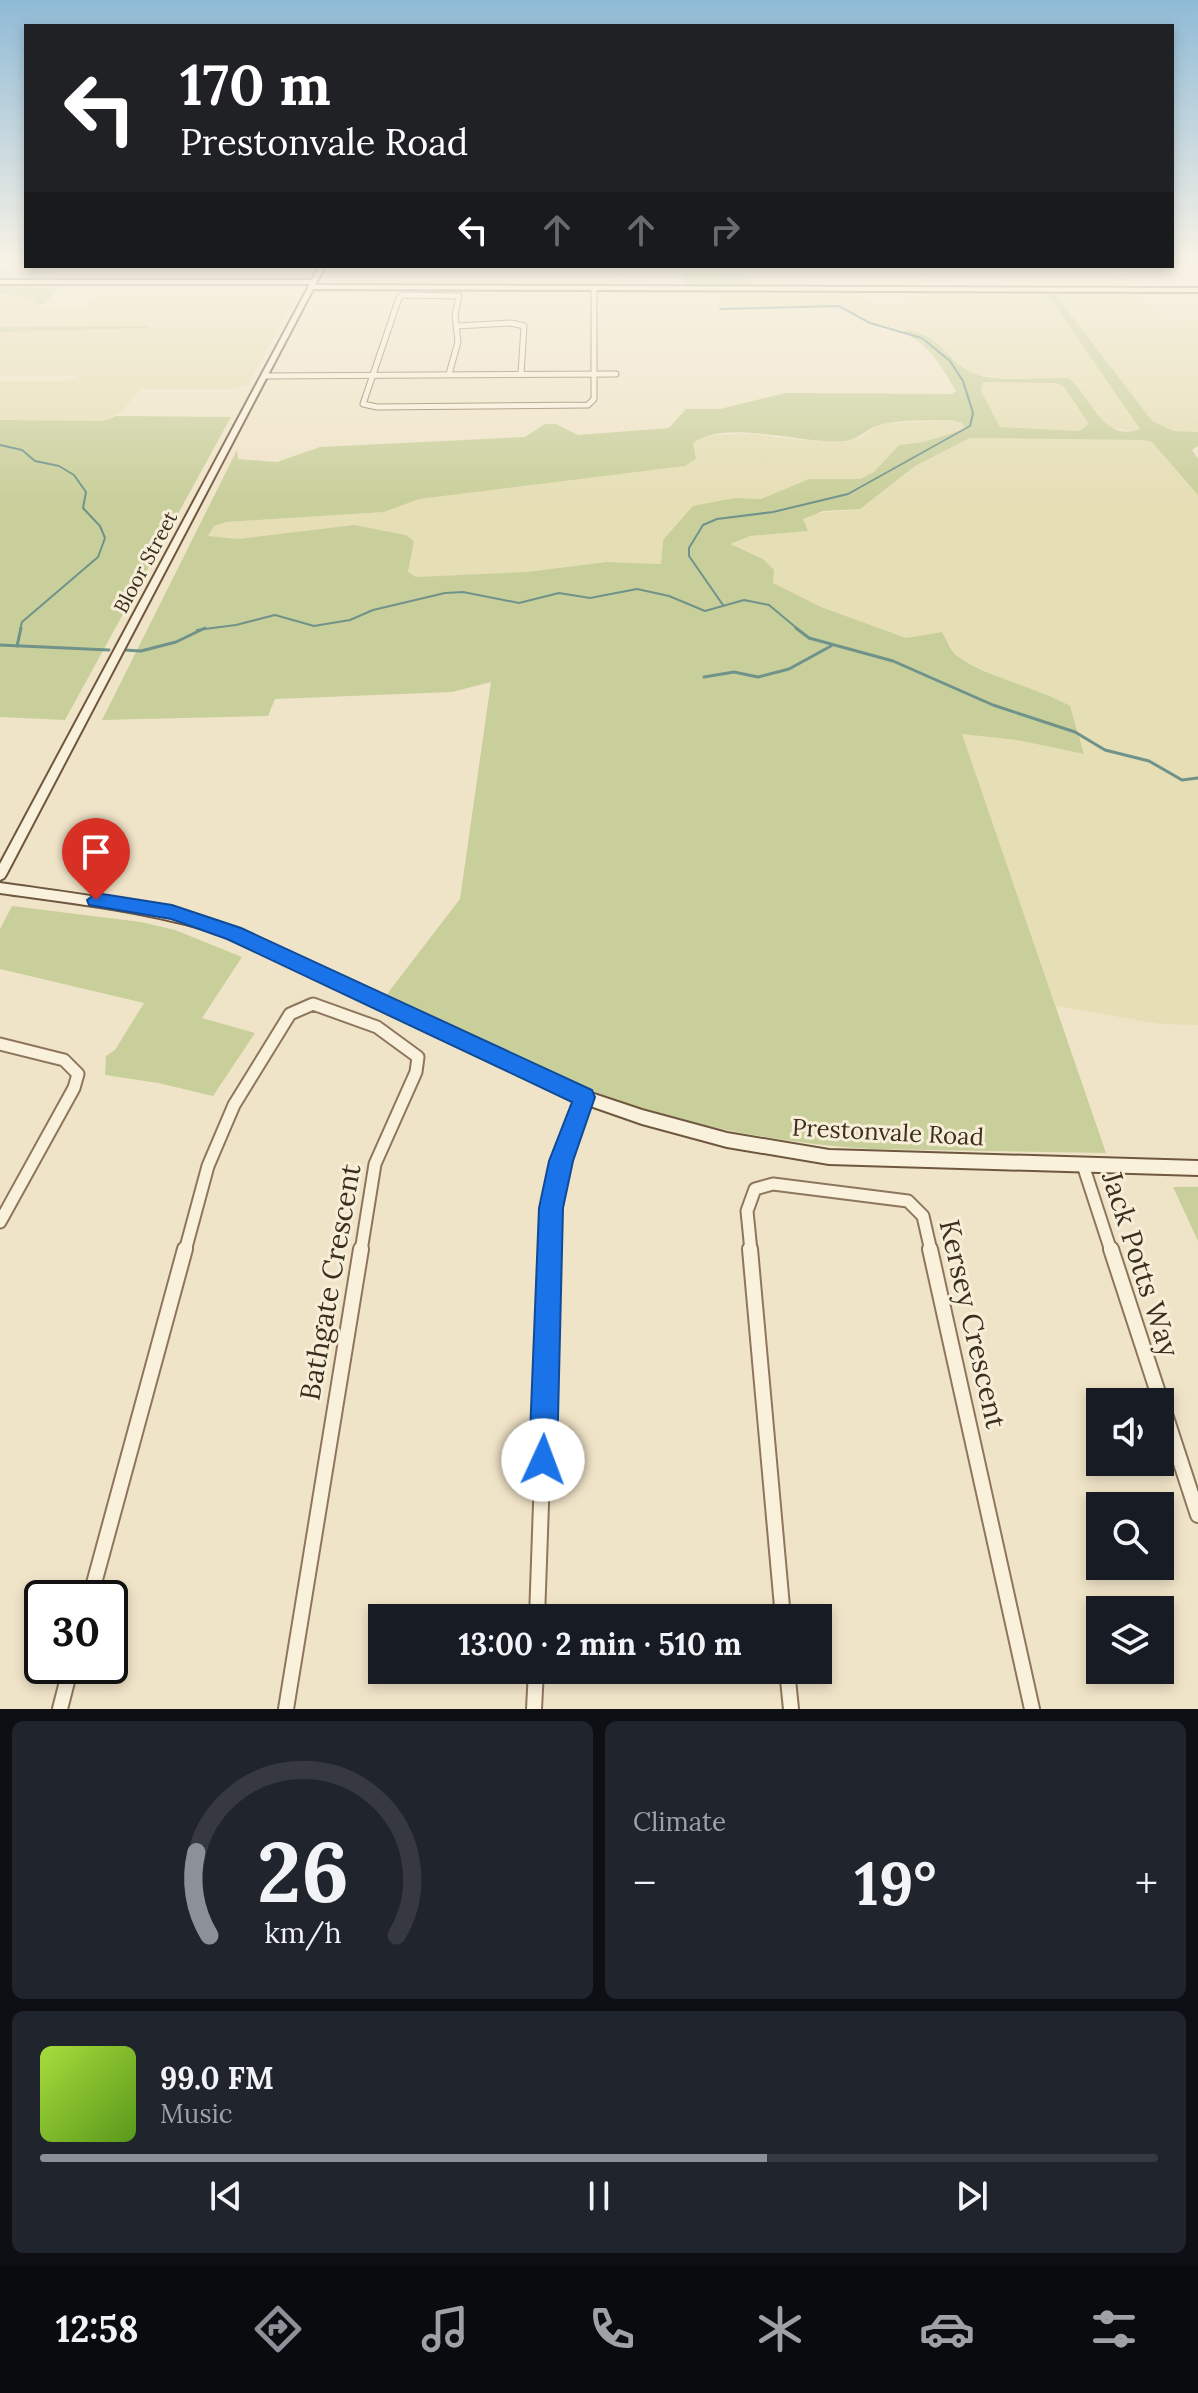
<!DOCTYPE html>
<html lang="en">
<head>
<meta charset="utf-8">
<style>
	:root { --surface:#171b24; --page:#20242c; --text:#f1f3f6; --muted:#9ea1a6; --line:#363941; --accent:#8c9099 }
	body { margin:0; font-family:Lora,serif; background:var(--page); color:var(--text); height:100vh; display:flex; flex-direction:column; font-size:30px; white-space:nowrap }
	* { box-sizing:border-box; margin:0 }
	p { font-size:26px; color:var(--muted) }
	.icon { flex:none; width:44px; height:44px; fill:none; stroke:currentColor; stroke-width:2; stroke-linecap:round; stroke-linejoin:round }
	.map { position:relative; height:1709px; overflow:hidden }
	.side { display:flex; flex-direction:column; gap:12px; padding:12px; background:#0d0f14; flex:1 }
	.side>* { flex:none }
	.top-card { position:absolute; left:24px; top:24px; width:1150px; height:244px; border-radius:0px; box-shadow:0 4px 12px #0003; background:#202124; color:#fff; overflow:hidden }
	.buttons { position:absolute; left:1086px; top:1388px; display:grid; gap:16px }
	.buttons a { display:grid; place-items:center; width:88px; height:88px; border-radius:0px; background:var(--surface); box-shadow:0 4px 12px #0003; font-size:40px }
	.speed { position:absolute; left:24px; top:1580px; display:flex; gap:16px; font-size:40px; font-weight:700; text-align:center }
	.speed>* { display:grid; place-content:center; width:104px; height:104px; border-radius:50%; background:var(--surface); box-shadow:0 4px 12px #0003; line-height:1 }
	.speed .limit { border:4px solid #111; border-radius:12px; background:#fff; color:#111 }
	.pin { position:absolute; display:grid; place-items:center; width:68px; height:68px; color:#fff; margin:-82px -34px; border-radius:50% 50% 50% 0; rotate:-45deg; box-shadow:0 0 8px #0007 }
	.pin .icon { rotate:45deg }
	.me { position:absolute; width:88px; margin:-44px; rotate:2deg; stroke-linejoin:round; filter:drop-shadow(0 0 6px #0008) }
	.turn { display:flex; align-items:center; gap:28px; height:168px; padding:0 24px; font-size:36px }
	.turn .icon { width:104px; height:104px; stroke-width:2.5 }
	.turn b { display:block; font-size:56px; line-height:68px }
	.lanes { display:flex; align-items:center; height:76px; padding:0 24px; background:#0003; justify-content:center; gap:40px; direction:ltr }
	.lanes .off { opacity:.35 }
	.big { font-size:60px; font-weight:700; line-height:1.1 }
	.side .card { flex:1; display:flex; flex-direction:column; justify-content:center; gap:12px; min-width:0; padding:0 28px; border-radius:12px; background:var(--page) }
	.side .dial { align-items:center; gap:0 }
	.dial svg { height:208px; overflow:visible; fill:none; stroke:var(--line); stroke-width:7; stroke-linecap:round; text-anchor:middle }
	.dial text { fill:var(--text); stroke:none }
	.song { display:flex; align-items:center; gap:24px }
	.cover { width:96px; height:96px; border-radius:12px; background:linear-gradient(135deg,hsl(80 70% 55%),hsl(90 70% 35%)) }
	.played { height:8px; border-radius:4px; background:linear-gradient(90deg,var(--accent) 65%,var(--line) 65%) }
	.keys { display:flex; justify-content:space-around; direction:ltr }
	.heat { display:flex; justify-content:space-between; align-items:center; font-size:44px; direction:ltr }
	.side .tiles { flex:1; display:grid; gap:12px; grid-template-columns:1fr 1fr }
	.card:last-child { grid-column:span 2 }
	.trip { position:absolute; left:368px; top:1604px; width:464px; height:80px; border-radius:0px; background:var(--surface); box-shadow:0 4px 12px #0003; font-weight:700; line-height:80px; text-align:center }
	.dock { display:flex; height:128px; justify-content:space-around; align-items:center; background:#090b0e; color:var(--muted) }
	.dock .icon { width:56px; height:56px }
	.dock .selected { color:var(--accent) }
	.dock b { font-size:36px; color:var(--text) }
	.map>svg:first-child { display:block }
	.farmland { fill:#e6deb5 }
	.green { fill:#c9cf9b; fill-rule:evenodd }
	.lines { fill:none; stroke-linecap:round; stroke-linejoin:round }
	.stream-far1 { stroke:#6f938a; stroke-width:2 }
	.stream { stroke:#6f938a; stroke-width:3 }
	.street-far2-casing { stroke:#8d765c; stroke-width:7 }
	.street-far1-casing { stroke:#8d765c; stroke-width:15 }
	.street-casing { stroke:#8d765c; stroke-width:18 }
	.secondary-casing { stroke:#6f573f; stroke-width:4 }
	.street-far2 { stroke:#faf1dc; stroke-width:5 }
	.street-far1 { stroke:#faf1dc; stroke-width:11 }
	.street { stroke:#faf1dc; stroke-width:14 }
	.secondary { fill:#faf1dc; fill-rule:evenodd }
	.route { fill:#1a73e8; stroke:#114b97; stroke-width:2 }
	.labels { text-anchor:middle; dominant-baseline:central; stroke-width:6; stroke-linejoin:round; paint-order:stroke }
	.far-street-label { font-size:20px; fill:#3d2e20; stroke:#f7eed8 }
	.street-label { font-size:24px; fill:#3d2e20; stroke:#f7eed8 }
	.near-street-label { font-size:28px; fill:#3d2e20; stroke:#f7eed8 }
</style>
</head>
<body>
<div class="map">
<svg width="1198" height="1709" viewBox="0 0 1198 1709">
	<rect width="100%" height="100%" fill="#f0e4c8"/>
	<g class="farmland">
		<polygon points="332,266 622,266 621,285 341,284 326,280"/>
		<polygon points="722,266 788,266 786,283 781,284 749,282"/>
		<polygon points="820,266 916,266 925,280 921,284 909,286 883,285 870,283 848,271"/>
		<polygon points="927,266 1127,266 1115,269 1133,288 1015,287 1000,267"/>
		<polygon points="249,286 289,288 297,294 248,385 236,389 140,389 123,410 103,421 0,420 0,381 67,381 80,376 0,376 0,294 35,300 39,307 87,306 101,290 114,287"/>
		<polygon points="733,291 862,292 869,303 899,303 905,301 907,293 915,291 1040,293 1052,301 1079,336 1141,428 1132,432 1107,427 1072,381 983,376 972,373 922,333 879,325 842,305 733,308 719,305 717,294"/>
		<polygon points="1069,293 1140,293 1162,320 1198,320 1198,432 1174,431 1152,421 1062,303 1059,296"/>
		<polygon points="992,381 1046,382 1064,387 1089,424 1079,431 1000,427 981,391 983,382"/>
		<polygon points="951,420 963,423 966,429 923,442 899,445 874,472 860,479 809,479 761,499 735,498 663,540 661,564 606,562 527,572 416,577 408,573 414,541 406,535 354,525 238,539 208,536 214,526 226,522 384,512 419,499 685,466 696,459 693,443 700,438 713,435 749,434 799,440 843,441 860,438 880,424"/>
		<polygon points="970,438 1144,440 1152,442 1198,495 1198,1025 1160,1024 1056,1006 962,734 1017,740 1083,754 1069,710 958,658 942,632 906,638 821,607 772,583 729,544 750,536 807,531 803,518 811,514 860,509 915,466"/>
	</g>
	<g class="green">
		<polygon points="0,263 26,263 26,266 63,266 50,280 0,280"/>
		<polygon points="682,266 722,266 753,284 786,283 784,286 684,285"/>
		<path d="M0,284H61C53,293 47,307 35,306L34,300L0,293Z"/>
		<path d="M1031,292L1069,293L1059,296L1062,303L1152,421L1174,431L1198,432V446L1192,450L1198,459V495L1152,442L1144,440L970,438L915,466L860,509L823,511L803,519L808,531L750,536L730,544L763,559L774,570L773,583L821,607L906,638L942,632C947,640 952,654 960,658C989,678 1036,687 1070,706L1084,754L1017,740L962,734L1106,1153L872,1149C791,1144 709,1130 632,1105C547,1077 467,1032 387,994L460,899L491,682L452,692L275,699L268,716L102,720L237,450L238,459L277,462L320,447L525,437L545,424H556L578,435L669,428L686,409H720L786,393L952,394L956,391C942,368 930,343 902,333L905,330C941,333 945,360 973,373C994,383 1043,377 1068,378C1092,395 1101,444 1140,429L1052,301L1040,293ZM983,382L1056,383L1064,387L1089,424L1079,431L1000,427L981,391ZM951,420L962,423L966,429L923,442L899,445L874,472L860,479H809L761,499L735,498L693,506L663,540L661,564L606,562L527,572L416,577L408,572L414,541L406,535L354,525L238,539L208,536L214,526L226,522L384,512L419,499L685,466L696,459L693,443C727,418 803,445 845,441C861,439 869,426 883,424C905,419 929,421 951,420Z"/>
		<polygon points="145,326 149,328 0,332 0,327"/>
		<polygon points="116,416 231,417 65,720 0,717 0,420 103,421"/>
		<polygon points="12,906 141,922 175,930 242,957 202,1018 255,1033 213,1096 158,1083 105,1075 106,1056 115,1050 144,1003 0,969 0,929"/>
		<polygon points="1173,1187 1198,1187 1198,1241"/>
	</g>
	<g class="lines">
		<g class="stream-far1">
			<polyline points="720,309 839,306 870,323 922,338 950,361 963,381 973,413 970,426 848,494 773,512 717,519 703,525 689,548 689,556 723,605"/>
			<polyline points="0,445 22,450 35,461 59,466 74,475 86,492 83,508 100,526 105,538 98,557 22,622 20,630"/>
			<polyline points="197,630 236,625 275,615 314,626 350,620 373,610 445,593 463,592 519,603 559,593 590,598 637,589 669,596 705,611 744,600 769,605 799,630"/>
		</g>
		<g class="stream">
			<polyline points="796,628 809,638 893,661 993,705 1075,732 1105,750 1149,761 1182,780 1198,778"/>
			<polyline points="0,645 109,650"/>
			<polyline points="17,646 21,628"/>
			<polyline points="124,650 141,651 176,642 205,628"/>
			<polyline points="704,677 734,672 758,677 789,669 831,646"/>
		</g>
		<defs>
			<g id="street-far2">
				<polyline points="457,326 511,323 524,326 521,374"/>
				<polyline points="449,374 458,342 455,315 459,296 403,295 399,298 363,404 377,407 588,405 594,399 594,288"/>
				<polyline points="264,376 616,374"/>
			</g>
			<g id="street-far1">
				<polyline points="0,1044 64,1060 78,1074 74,1088 0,1222"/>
				<polyline points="1083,1165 1111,1251"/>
				<polyline points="185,1251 208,1166 234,1105 290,1014 313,1004 377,1027 418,1057 416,1072 375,1164 361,1251"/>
				<path d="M550,1251C551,1193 565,1151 584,1097"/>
				<polyline points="751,1251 747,1211 755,1189 773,1184 908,1201 923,1216 931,1251"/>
			</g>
			<g id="street">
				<polyline points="750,1249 783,1618"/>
				<polyline points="930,1249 1032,1709"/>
				<polyline points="1111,1249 1198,1515"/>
				<polyline points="90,1598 185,1249"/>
				<polyline points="537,1618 550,1249"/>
				<polyline points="787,1670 791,1709"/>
				<polyline points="60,1709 71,1666"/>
				<polyline points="286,1709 361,1249"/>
				<polyline points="534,1709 536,1670"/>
			</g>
			<g id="secondary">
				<polygon points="319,266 325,266 315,285 1198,288 1198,292 313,289 6,875 4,878 0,880 0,864 310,284 0,284 0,280 312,280"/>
				<path d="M0,883C83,895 159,903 239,929L588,1092L642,1110L727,1133L829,1150L1198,1161V1175L829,1164L727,1147L642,1124L579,1102L229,937C155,912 78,904 0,893Z"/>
			</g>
		</defs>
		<use href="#street-far2" class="street-far2-casing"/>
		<use href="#street-far1" class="street-far1-casing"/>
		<use href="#street" class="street-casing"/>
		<use href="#secondary" class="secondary-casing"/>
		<use href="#street-far2" class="street-far2"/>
		<use href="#street-far1" class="street-far1"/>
		<use href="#street" class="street"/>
		<use href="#secondary" class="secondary"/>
	</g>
	<linearGradient id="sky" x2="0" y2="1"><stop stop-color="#8fbad6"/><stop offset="0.52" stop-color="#f8f3e6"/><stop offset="1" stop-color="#f8f3e6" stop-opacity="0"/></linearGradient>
	<rect width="1198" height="502" fill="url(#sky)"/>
	<polygon class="route" points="96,893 172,905 241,928 592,1090 595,1097 573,1161 563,1208 557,1460 553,1470 543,1474 533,1470 529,1460 539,1208 549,1161 572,1102 227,939 171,919 89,905 87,900"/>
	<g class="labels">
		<g class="far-street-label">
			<text transform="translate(145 562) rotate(-62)">Bloor Street</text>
		</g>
		<g class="street-label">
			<text transform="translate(888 1132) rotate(3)">Prestonvale Road</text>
		</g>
		<g class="near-street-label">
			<text transform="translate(1141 1264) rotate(72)">Jack Potts Way</text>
			<text transform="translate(330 1282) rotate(-80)">Bathgate Crescent</text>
			<text transform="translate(973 1324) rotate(77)">Kersey Crescent</text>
		</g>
	</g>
</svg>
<div class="buttons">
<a><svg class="icon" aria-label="sound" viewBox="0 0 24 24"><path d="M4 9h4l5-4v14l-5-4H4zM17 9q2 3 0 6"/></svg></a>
<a><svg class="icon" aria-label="search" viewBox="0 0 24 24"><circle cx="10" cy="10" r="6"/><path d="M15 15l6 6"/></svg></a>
<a><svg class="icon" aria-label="layers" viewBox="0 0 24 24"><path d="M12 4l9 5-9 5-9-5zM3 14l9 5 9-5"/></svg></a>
</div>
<div class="speed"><div class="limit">30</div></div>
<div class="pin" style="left:96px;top:900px;background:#d93025"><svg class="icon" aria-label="arrive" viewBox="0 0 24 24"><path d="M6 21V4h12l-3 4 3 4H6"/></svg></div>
<svg class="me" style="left:543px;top:1460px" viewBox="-20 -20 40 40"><circle r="19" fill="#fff"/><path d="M0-13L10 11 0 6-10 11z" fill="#1a73e8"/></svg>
<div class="trip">13:00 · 2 min · 510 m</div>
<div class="top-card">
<div class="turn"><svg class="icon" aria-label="left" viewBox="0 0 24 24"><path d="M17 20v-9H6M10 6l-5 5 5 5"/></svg><div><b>170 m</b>Prestonvale Road</div></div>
<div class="lanes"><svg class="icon" aria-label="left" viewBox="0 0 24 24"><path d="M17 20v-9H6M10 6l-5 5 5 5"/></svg><svg class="icon off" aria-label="ahead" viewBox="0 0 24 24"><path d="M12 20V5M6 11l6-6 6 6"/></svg><svg class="icon off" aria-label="ahead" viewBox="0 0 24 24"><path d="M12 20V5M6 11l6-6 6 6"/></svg><svg class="icon off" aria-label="right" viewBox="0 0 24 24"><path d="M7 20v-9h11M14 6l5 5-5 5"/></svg></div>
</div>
</div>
<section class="side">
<div class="tiles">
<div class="card dial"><svg viewBox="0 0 100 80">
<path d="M14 69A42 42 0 1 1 86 69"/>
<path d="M14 69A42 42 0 0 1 9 37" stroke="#8c9099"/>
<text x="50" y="56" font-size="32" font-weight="700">26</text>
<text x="50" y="72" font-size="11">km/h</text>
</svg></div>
<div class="card"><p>Climate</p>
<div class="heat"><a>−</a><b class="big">19°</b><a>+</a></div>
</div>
<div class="card">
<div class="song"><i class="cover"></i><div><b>99.0 FM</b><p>Music</p></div></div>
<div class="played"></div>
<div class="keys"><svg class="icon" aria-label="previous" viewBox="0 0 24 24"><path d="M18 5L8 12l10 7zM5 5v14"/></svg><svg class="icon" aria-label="pause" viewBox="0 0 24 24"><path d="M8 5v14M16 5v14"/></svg><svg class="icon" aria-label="next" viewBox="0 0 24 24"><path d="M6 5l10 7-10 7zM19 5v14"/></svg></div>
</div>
</div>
</section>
<nav class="dock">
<b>12:58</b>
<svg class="icon selected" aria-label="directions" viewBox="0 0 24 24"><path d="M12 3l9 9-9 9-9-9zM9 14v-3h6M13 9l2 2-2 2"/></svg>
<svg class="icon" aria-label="music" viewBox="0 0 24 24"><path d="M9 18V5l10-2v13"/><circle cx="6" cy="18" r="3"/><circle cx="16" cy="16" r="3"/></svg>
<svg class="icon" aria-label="phone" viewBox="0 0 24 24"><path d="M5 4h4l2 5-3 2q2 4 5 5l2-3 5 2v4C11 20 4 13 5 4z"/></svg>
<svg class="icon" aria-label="climate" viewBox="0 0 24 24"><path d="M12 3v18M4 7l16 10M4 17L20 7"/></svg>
<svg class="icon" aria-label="car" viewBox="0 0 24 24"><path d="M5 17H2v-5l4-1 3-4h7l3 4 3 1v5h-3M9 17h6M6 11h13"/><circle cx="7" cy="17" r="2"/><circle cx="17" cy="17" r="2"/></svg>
<svg class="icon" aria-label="filters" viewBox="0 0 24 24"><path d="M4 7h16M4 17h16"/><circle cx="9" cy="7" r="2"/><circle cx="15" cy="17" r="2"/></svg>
</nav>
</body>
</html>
